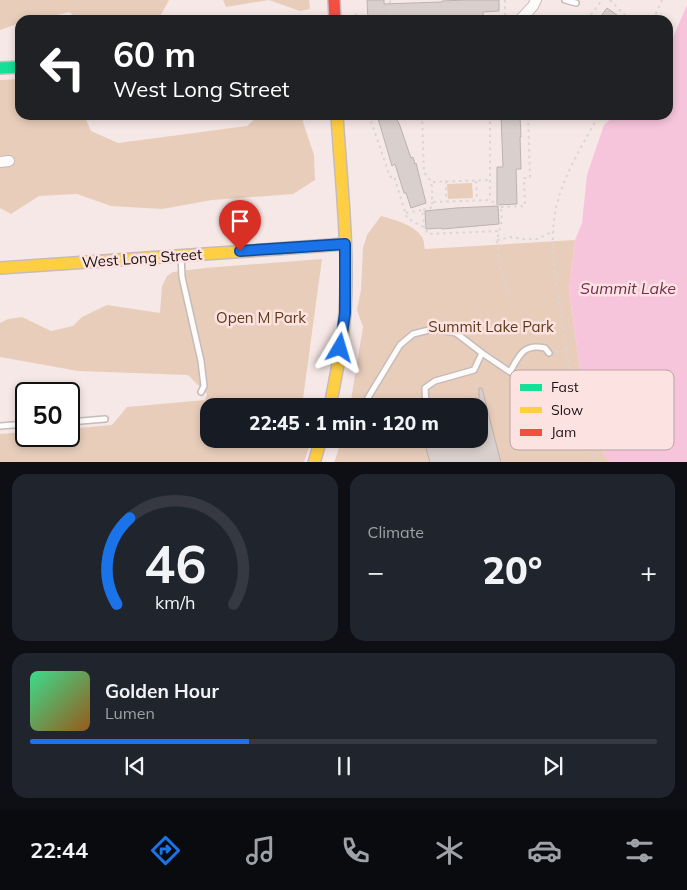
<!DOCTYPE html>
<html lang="en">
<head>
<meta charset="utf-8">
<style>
	:root { --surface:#171b24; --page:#20242c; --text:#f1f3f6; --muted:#9ea1a6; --line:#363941; --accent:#1a73e8 }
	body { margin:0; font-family:Mulish,sans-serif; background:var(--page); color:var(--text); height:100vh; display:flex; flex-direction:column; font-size:19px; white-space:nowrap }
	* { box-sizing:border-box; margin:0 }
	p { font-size:16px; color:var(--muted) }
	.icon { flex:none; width:28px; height:28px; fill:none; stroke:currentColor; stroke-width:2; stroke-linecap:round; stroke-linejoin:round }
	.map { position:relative; height:462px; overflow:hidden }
	.sheet { display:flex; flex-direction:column; gap:12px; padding:12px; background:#0d0f14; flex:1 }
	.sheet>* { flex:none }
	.guide { position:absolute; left:15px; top:15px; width:658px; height:105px; border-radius:15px; box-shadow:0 2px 8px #0003; background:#202124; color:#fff; overflow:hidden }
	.speed { position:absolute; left:15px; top:382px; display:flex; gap:10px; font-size:25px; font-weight:700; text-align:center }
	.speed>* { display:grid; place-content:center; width:65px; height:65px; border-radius:50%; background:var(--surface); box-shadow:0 2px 8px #0003; line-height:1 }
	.speed .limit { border:2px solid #111; border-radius:8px; background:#fff; color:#111 }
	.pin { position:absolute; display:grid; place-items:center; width:42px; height:42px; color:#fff; margin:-51px -21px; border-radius:50% 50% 50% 0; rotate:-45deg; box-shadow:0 0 5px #0007 }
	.pin .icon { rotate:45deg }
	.me { position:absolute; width:55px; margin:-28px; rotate:7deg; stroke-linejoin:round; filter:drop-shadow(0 0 4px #0008) }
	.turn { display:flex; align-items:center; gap:18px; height:105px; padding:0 15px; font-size:22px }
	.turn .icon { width:65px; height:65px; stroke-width:2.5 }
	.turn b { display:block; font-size:35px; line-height:42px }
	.big { font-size:38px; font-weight:800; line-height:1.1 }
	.sheet .tile { flex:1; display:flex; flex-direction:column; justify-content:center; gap:8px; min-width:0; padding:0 18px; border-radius:15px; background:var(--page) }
	.sheet .dial { align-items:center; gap:0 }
	.dial svg { height:130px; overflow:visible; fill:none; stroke:var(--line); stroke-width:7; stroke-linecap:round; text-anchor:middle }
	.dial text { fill:var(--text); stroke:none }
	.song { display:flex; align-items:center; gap:15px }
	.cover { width:60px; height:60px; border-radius:8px; background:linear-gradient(135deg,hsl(150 70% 55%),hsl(30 70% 35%)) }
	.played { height:5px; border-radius:2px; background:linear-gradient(90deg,var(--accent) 35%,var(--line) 35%) }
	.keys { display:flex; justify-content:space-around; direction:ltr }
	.heat { display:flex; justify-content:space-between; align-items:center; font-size:28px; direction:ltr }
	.sheet .tiles { flex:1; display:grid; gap:12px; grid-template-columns:1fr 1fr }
	.tile:last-child { grid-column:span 2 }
	.trip { position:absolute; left:200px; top:398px; width:288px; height:50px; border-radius:15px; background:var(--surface); box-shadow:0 2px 8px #0003; font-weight:800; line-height:50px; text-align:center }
	.menu { display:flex; height:80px; justify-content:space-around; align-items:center; background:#090b0e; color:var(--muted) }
	.menu .icon { width:35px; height:35px }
	.menu .selected { color:var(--accent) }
	.menu b { font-size:22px; color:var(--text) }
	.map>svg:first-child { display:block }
	.green { fill:#e8cdba }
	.water { fill:#f7c5db }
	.building { fill:#d9cfcd; stroke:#bcb2b0 }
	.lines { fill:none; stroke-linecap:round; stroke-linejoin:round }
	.lane-casing { stroke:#c6bbba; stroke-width:8 }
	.street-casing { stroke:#c6bbba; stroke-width:12 }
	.fast-casing { stroke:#c6bbba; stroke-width:14 }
	.slow-casing { stroke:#c6bbba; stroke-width:14 }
	.jam-casing { stroke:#c6bbba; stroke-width:14 }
	.path { stroke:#dad6d5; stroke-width:2; stroke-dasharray:2.5 4; stroke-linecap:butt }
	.lane { stroke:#fefcfb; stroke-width:5 }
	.street { stroke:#fefcfb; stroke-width:10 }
	.fast { stroke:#16e098; stroke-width:11 }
	.slow { stroke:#ffcf43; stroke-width:11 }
	.jam { stroke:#f24e42; stroke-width:11 }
	.route-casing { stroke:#114b97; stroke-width:12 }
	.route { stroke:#1a73e8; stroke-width:9 }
	.labels { text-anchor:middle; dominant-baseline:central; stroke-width:5; stroke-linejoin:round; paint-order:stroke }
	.street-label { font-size:15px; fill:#1a1211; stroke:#fce3e1 }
	.park-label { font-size:15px; fill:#5e3b19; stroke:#fce3e1 }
	.water-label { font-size:16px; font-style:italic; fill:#752b56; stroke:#fce3e1 }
	.key { fill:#fce3e1; stroke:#b8a4a3; stroke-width:1 }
	.key-label { font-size:14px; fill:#1a1211 }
</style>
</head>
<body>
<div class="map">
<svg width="687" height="463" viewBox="0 0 687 463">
	<rect width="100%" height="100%" fill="#f6e8e7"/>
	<g class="green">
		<polygon points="0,0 169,0 158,20 80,20 69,12 37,20 20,20 20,23 0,30"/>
		<polygon points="223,0 309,0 310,9 300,11 269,0 226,7"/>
		<polygon points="20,79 20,115 84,115 91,131 118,143 247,126 259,115 304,115 303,122 314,155 315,180 293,194 212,200 162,209 111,206 77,194 39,196 11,214 0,208 0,80"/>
		<polygon points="472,183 473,198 448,199 447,184"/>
		<path d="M381,216C395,220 413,224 422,237C424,240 424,246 425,249L575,240L569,290L580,369L605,456L610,462L334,463L342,439H479V406H350L363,327L357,310L361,290L363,248L367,235Z"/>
		<polygon points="322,259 302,406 209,406 209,439 312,439 304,462 0,463 0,434 26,432 26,436 69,436 69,429 112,425 127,407 205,400 207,394 188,375 78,371 0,357 0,323 8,319 22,317 51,331 73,326 82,317 107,305 160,313 162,286 167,276 173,272 205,268"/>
	</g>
	<polygon class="water" points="687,5 687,462 610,462 605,456 580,369 569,290 575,240 582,223 587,175 604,125 615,115 668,115 668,49"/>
	<g class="building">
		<polygon points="367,0 384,0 384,4 442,2 442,1 465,0 499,0 499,11 483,12 483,17 476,18 476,19 447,20 368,20"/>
		<polygon points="607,8 624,20 598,20"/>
		<polygon points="377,115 395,115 400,126 411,158 413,157 415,164 416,163 426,203 411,208 406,193 404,193 395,164 392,166"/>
		<polygon points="501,115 520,115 521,137 520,137 521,169 516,169 517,204 497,205 497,167 503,167"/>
		<polygon points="498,206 499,224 442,229 441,228 426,229 425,211 456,208"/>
		<polygon points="479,388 482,388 501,463 430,463 424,440 430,439 479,439"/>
	</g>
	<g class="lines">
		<defs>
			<g id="lane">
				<polyline points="565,0 576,3"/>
				<polyline points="181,256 182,277 201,361 204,386 201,392"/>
				<path d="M363,406L400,345L413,334L433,329L456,333L482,353L510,372C519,355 524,343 545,348L549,353"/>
				<polyline points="426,406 425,388 435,381 474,370 482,353"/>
				<polyline points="69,422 105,419"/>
				<polyline points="0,426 26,424"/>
			</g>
			<g id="street">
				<polyline points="520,20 533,6 536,0"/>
				<polyline points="0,162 9,161"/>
			</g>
			<g id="fast">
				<polyline points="0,68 20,67"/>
				<polyline points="277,249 345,244"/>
			</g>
			<g id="slow">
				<polyline points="0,268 277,249"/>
				<path d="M330,406C336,375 343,344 345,312C349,247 341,181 337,115"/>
				<polyline points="314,463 321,439"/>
			</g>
			<polyline id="jam" points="334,0 335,20"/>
		</defs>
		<use href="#lane" class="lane-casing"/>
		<use href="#street" class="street-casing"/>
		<use href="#fast" class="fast-casing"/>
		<use href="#slow" class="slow-casing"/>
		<use href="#jam" class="jam-casing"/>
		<g class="path">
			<polyline points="505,0 505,18"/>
			<polyline points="610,0 625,15 622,20"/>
			<polyline points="355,14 363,20"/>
			<polyline points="390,16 390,0"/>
			<polyline points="587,20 602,0"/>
			<polyline points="653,20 662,0"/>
			<polyline points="369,115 390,177 394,176 407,218 425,228 428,234 499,231"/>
			<path d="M422,115L424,173C434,182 432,189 432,202L490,200L501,207L502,220L497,240L499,262L509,297"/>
			<polyline points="490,115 490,200"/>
			<polyline points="446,181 446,201"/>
			<polyline points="476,181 477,200"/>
			<polyline points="433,182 490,180"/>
			<polyline points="501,207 525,206 524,178 530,178 528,115"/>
			<polyline points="406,213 422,210"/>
			<polyline points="425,228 422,210 433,207 432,202"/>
			<polyline points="497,240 511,237 524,239 537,239 554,231"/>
			<polyline points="556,352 566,350"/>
			<path d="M595,463C576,412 568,359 560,307C555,275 549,241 556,208C562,178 584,142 599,115"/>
		</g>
		<use href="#lane" class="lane"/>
		<use href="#street" class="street"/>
		<use href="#fast" class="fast"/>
		<use href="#slow" class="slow"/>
		<use href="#jam" class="jam"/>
	</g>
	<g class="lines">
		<defs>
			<polyline id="route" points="240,251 345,244 345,313 340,348"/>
		</defs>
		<use href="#route" class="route-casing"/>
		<use href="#route" class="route"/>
	</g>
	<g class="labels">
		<g class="street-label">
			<text transform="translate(142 258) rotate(-4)">West Long Street</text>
		</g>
		<g class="park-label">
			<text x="261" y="317">Open M Park</text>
			<text x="491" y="326">Summit Lake Park</text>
		</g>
		<g class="water-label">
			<text x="628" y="288">Summit Lake</text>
		</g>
	</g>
	<rect x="510" y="370" width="164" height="80" rx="8" class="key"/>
	<rect x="520" y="384" width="22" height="7" fill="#16e098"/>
	<rect x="520" y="407" width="22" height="6" fill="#ffcf43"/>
	<rect x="520" y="429" width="22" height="7" fill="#f24e42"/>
	<g class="key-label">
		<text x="551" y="392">Fast</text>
		<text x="551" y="415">Slow</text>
		<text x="551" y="437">Jam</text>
	</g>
</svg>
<div class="speed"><div class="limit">50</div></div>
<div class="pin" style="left:240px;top:251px;background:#d93025"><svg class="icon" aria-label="arrive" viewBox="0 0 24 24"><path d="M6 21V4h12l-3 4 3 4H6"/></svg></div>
<svg class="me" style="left:340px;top:348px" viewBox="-20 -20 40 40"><path d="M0-17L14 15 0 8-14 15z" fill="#1a73e8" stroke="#fff" stroke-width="4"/></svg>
<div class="trip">22:45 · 1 min · 120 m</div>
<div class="guide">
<div class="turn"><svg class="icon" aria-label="left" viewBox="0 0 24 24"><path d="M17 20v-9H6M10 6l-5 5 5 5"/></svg><div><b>60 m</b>West Long Street</div></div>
</div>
</div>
<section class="sheet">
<div class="tiles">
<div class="tile dial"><svg viewBox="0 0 100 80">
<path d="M14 69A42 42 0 1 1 86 69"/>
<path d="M14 69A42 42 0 0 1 22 16" stroke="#1a73e8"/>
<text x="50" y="56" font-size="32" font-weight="700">46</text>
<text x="50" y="72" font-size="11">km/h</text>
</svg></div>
<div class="tile"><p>Climate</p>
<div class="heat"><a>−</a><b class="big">20°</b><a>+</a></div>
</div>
<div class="tile">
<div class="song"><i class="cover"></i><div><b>Golden Hour</b><p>Lumen</p></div></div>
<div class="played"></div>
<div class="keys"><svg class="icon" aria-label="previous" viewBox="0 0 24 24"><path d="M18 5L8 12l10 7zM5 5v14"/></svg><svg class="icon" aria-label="pause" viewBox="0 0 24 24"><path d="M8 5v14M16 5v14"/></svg><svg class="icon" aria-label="next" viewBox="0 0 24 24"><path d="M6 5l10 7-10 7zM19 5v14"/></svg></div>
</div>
</div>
</section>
<nav class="menu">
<b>22:44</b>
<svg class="icon selected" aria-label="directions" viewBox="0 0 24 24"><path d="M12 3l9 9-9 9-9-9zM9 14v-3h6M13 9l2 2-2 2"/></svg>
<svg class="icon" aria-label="music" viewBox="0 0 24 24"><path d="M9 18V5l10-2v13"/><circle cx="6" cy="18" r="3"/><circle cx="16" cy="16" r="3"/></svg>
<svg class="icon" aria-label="phone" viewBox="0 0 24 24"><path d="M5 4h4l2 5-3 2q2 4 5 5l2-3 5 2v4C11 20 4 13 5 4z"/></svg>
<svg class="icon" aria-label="climate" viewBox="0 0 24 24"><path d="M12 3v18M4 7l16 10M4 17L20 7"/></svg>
<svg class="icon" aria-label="car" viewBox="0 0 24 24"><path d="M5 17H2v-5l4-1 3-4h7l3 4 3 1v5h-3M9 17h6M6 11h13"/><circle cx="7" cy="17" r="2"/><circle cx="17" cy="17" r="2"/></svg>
<svg class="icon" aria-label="filters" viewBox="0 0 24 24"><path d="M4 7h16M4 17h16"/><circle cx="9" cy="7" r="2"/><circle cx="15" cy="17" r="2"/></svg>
</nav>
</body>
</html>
